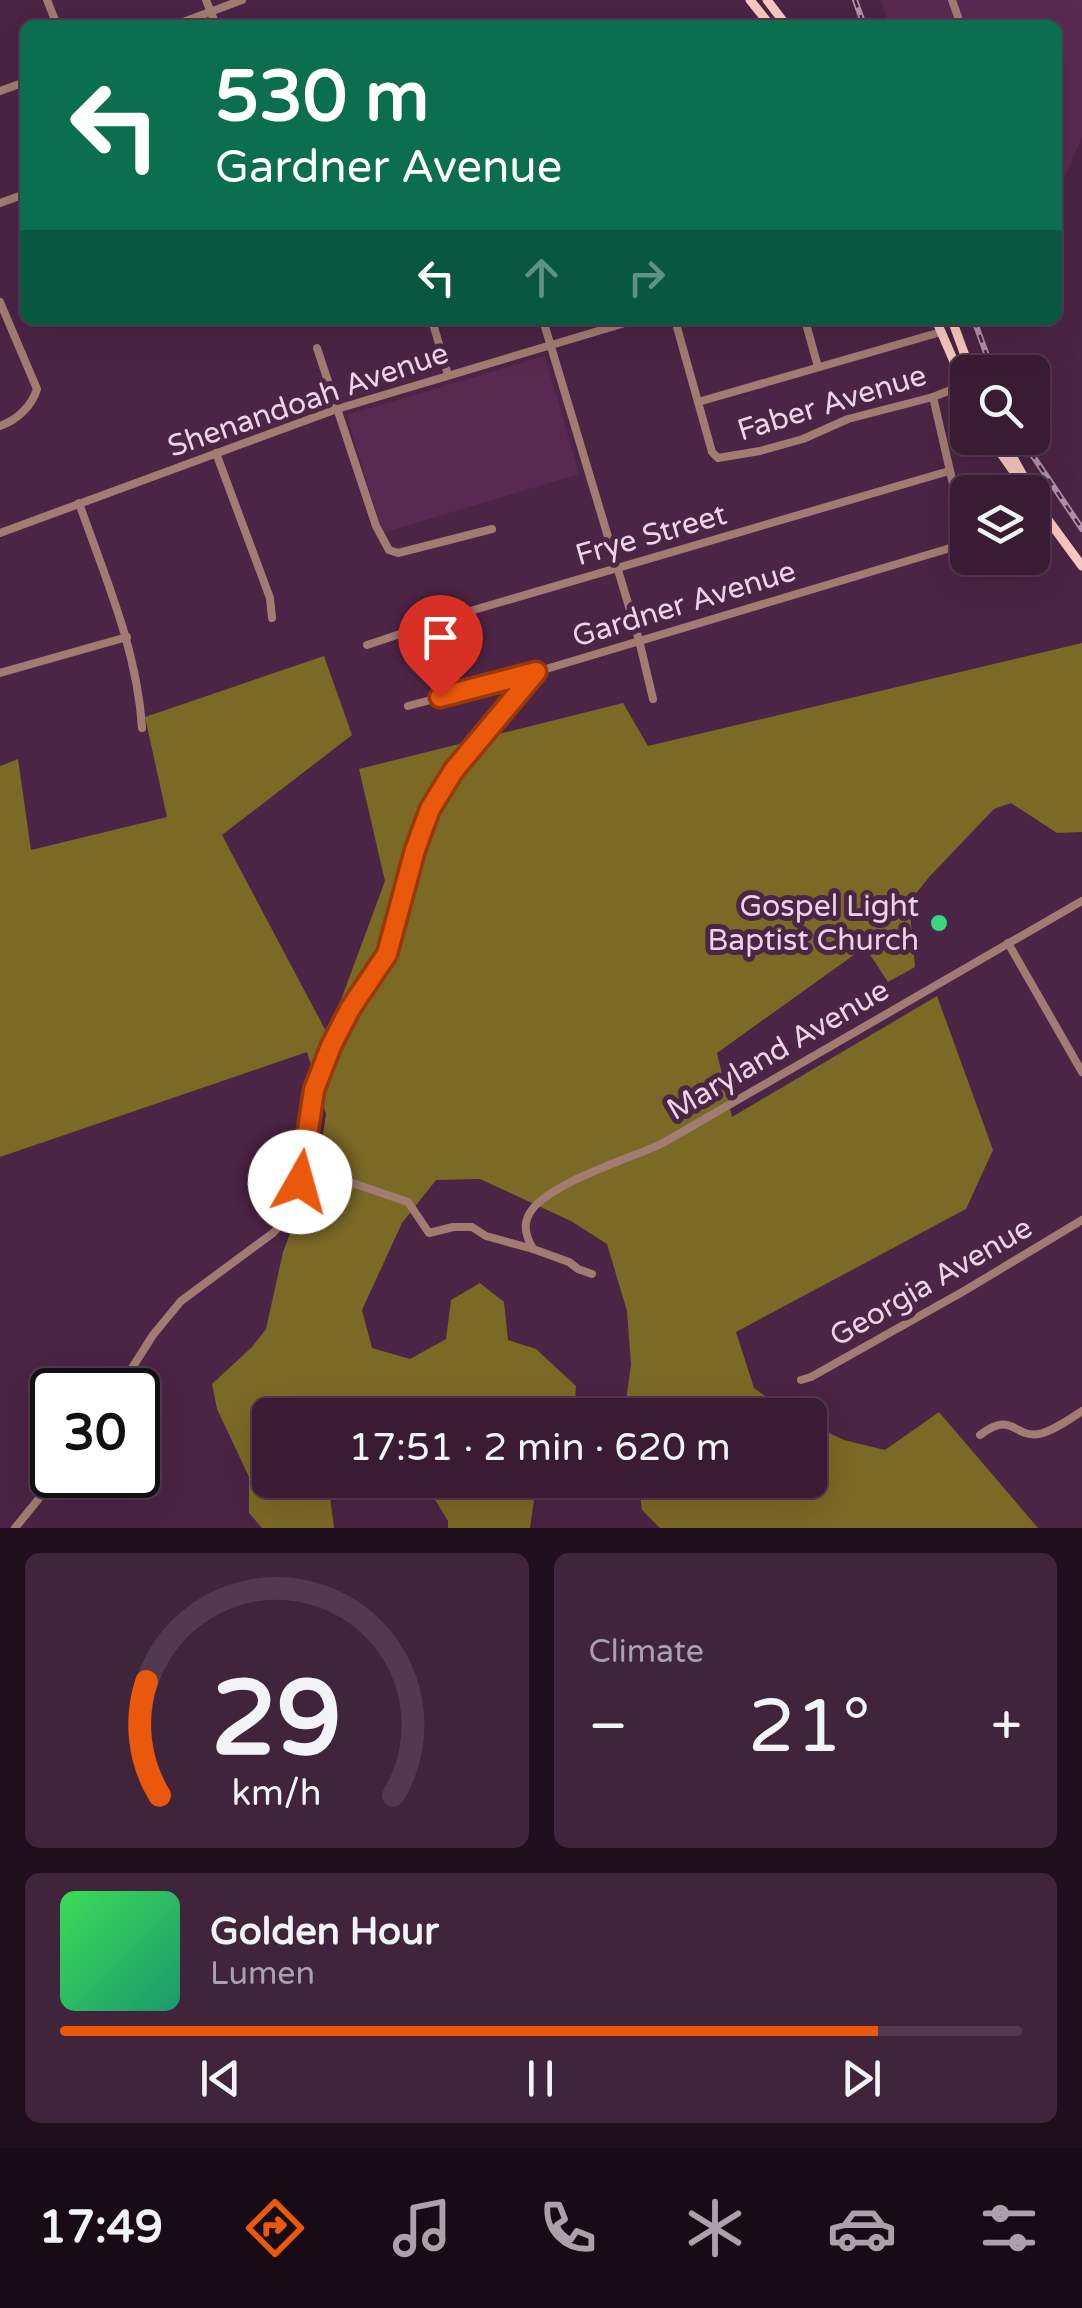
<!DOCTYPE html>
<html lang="en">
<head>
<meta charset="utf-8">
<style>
	:root { --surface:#391b34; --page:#40243c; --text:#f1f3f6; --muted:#aba1ac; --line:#53394f; --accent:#ea580c }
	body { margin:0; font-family:"Varela Round",sans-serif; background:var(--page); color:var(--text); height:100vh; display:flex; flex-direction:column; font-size:38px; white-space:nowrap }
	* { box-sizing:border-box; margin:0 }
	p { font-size:32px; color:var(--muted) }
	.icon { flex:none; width:55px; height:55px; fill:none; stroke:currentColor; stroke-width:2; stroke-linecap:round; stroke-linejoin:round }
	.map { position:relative; height:1528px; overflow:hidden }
	.drawer { display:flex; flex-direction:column; gap:25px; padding:25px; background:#1f0f1d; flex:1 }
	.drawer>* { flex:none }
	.hud { position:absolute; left:20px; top:20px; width:1042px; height:305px; border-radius:15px; box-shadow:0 10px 40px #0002,0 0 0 2px var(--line); background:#0b6e4f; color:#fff; overflow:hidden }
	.controls { position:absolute; left:950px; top:355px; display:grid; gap:20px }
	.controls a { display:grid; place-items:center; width:100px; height:100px; border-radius:15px; background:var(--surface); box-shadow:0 10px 40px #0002,0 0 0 2px var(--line); font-size:50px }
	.speed { position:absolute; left:30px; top:1368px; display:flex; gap:20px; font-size:50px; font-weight:700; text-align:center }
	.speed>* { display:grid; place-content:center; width:130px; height:130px; border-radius:50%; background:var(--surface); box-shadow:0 10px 40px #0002,0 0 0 2px var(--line); line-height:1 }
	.speed .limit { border:5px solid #111; border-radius:15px; background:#fff; color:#111 }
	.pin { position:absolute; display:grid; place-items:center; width:85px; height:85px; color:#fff; margin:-102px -42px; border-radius:50% 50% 50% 0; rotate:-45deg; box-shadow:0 0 10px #0007 }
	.pin .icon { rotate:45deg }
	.me { position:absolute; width:110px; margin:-55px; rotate:7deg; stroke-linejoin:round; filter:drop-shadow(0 0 8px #0008) }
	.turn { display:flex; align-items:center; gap:35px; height:210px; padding:0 30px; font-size:45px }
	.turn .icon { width:130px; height:130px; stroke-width:2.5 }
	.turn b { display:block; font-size:70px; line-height:85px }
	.lanes { display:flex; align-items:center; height:95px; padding:0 30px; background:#0003; justify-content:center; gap:50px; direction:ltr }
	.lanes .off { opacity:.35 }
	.big { font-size:75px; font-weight:600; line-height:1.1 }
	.drawer .tile { flex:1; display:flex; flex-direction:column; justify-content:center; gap:15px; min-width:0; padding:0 35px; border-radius:15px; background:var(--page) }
	.drawer .dial { align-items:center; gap:0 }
	.dial svg { height:260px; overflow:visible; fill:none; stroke:var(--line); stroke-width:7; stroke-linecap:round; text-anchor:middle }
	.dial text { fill:var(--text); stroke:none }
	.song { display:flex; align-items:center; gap:30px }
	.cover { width:120px; height:120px; border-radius:15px; background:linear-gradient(135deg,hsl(130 70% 55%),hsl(160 70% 35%)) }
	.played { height:10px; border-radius:5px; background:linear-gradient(90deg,var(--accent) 85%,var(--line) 85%) }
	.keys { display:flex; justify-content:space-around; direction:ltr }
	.heat { display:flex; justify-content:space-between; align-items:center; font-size:55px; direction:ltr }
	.drawer .tiles { flex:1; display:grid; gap:25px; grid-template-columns:1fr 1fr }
	.tile:last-child { grid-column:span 2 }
	.trip { position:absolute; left:252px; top:1398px; width:575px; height:100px; border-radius:15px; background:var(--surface); box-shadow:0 10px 40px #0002,0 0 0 2px var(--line); font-weight:600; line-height:100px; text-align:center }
	.tabs { display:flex; height:160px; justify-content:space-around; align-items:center; background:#170b15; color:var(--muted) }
	.tabs .icon { width:70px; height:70px }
	.tabs .active { color:var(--accent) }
	.tabs b { font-size:45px; color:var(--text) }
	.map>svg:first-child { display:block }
	.built { fill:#592a51 }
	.forest { fill:#7b6926 }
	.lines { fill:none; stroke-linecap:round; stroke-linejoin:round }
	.minor { stroke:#a27c72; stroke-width:8 }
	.major { stroke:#facabf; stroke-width:9 }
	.rail-casing { stroke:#b192aa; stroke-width:6 }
	.rail { stroke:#4c2445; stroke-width:2.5; stroke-dasharray:8; stroke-linecap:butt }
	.route-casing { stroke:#983908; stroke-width:25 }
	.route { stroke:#ea580c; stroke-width:18 }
	.poi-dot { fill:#38d880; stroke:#4c2445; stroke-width:4 }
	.labels { text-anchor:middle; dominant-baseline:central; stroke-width:10; stroke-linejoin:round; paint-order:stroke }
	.street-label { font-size:30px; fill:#edd3e7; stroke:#4c2445 }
	.poi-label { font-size:30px; fill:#edd3e7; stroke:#4c2445; text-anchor:end }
</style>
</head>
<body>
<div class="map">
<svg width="1082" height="1528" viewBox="0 0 1082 1528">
	<rect width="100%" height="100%" fill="#4c2445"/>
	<g class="built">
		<polygon points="881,0 1082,0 1082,137 1058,193 1058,25 889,25"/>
		<polygon points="545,356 579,474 382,533 347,415"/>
	</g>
	<g class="forest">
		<polygon points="1082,643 1082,832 1057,833 1011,803 994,809 930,876 909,902 915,967 888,982 865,947 717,1053 732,1117 937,996 993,1150 966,1209 736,1332 754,1388 791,1415 624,1415 631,1365 627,1311 607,1244 571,1221 480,1179 436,1180 402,1223 362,1310 372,1348 410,1359 446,1339 451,1300 480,1283 504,1302 508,1340 536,1349 576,1386 574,1415 337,1415 321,1408 321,1415 270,1415 270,1480 328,1480 334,1528 262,1528 249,1513 249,1477 217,1409 212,1384 252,1347 266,1329 283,1252 320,1155 326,1114 307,1052 0,1157 0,766 18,759 31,850 167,817 145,717 324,656 352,735 222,835 328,1035 385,881 359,769 623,703 648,746"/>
		<polygon points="939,1412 1038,1528 660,1528 642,1510 638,1480 810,1480 810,1424 844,1440 885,1450"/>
		<polygon points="423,1480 537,1480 530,1528 448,1528 448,1521"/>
	</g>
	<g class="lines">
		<g class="minor">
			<polyline points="47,0 57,25"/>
			<polyline points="206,0 216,25"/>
			<polyline points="952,0 958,17"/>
			<polyline points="175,25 242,0"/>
			<polyline points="0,91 25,82"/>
			<polyline points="0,203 25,194"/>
			<path d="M0,302L37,389C32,406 17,420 0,426"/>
			<polyline points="432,320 448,375"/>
			<polyline points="543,320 639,640 653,699"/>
			<polyline points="675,320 712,452 718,458 760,451 803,439 848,419 933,397 966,384"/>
			<polyline points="805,320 818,367"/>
			<polyline points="317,348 376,526 389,550 398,553 492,529"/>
			<polyline points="933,397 959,510 968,524"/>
			<polyline points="698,402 941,332"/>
			<polyline points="216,453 270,598 272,618"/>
			<path d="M79,503C105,577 137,649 142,728"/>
			<polyline points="0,533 337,409 635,320"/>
			<polyline points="987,558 990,567"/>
			<polyline points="367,645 460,614 949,471"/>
			<polyline points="0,673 127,637"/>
			<polyline points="408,706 536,672 947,549 960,544 968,535"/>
			<polyline points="1008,943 1082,1072"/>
			<polyline points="301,1176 326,1174 408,1202 429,1233 453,1227 472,1227 486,1236 533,1249 569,1262 578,1269 592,1274"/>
			<path d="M533,1249C528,1240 523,1229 527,1219C536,1186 633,1158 663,1143L1082,901"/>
			<polyline points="801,1380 811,1377 964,1291 1082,1220"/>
			<polyline points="118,1390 153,1335 181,1301 273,1233 292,1213 300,1182 314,1091 331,1047 350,1009 387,954 415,850 430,809 454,770 536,672"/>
			<path d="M980,1435C1013,1410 1013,1438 1039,1434C1053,1431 1070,1419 1082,1411"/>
			<polyline points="15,1528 58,1475"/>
		</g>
		<g class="major">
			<polyline points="750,0 770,25"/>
			<polyline points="767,0 786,25"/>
			<polyline points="936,320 968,394"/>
			<polyline points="952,320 971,372"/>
			<polyline points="990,438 1028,492"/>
			<polyline points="1002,438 1031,490"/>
			<polyline points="1032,498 1082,566"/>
		</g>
		<defs>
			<g id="rail">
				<polyline points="855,0 864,25"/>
				<polyline points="974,320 993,372"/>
				<polyline points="1023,438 1033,456 1082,529"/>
			</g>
		</defs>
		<use href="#rail" class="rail-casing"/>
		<use href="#rail" class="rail"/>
	</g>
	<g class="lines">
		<defs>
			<polyline id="route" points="300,1182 314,1090 331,1046 350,1009 387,954 415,850 430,809 454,770 536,672 440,697"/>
		</defs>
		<use href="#route" class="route-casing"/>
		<use href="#route" class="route"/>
	</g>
	<circle class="poi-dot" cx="939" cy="923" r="10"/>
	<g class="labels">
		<g class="street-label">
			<text transform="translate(308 400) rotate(-19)">Shenandoah Avenue</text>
			<text transform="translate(832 403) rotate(-17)">Faber Avenue</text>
			<text transform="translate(651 535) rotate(-16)">Frye Street</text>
			<text transform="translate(684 604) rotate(-17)">Gardner Avenue</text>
			<text transform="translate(778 1050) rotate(-30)">Maryland Avenue</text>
			<text transform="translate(931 1282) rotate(-30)">Georgia Avenue</text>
		</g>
		<g class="poi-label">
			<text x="919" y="906">Gospel Light<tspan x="919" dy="34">Baptist Church</tspan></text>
		</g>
	</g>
</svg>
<div class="controls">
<a><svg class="icon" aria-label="search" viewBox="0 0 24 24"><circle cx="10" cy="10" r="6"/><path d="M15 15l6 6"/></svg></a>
<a><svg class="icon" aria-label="layers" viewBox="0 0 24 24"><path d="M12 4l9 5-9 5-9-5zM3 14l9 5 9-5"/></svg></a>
</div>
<div class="speed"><div class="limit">30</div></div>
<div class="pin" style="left:440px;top:697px;background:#d93025"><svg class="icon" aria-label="arrive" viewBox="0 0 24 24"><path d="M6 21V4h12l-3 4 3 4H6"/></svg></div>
<svg class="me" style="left:300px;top:1182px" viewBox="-20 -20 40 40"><circle r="19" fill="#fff"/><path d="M0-13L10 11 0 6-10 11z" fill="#ea580c"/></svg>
<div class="trip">17:51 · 2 min · 620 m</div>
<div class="hud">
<div class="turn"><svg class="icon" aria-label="left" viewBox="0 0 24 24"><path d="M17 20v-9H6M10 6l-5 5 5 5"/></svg><div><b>530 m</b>Gardner Avenue</div></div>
<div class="lanes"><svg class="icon" aria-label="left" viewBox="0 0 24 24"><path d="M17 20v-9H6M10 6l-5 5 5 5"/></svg><svg class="icon off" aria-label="ahead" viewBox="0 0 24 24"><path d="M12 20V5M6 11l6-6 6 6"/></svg><svg class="icon off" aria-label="right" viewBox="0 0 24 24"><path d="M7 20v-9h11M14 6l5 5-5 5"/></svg></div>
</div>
</div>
<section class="drawer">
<div class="tiles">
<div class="tile dial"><svg viewBox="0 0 100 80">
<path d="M14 69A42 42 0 1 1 86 69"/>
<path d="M14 69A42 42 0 0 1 10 34" stroke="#ea580c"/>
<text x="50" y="56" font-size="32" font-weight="700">29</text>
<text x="50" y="72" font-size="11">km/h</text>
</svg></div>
<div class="tile"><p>Climate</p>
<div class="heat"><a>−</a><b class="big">21°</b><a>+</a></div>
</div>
<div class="tile">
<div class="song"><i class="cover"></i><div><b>Golden Hour</b><p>Lumen</p></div></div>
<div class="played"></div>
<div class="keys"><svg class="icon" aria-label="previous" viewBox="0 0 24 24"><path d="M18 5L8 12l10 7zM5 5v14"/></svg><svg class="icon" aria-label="pause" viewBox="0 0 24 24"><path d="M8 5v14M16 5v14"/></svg><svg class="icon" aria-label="next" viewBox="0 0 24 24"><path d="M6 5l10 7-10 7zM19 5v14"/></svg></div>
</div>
</div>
</section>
<nav class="tabs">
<b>17:49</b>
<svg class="icon active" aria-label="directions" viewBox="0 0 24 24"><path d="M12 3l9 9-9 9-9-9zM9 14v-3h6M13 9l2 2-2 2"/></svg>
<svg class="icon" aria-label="music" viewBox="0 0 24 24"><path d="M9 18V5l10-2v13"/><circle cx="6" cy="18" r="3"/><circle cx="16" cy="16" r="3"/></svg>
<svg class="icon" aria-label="phone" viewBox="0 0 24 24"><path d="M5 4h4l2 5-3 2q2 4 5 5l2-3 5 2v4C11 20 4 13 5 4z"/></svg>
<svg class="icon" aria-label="climate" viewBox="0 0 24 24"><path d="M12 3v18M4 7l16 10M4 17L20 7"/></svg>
<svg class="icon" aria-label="car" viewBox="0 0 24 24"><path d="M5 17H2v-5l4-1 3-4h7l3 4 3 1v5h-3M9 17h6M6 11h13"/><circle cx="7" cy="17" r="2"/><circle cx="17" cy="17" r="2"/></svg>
<svg class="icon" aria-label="filters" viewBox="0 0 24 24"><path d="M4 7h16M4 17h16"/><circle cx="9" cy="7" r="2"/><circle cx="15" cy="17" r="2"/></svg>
</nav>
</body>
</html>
